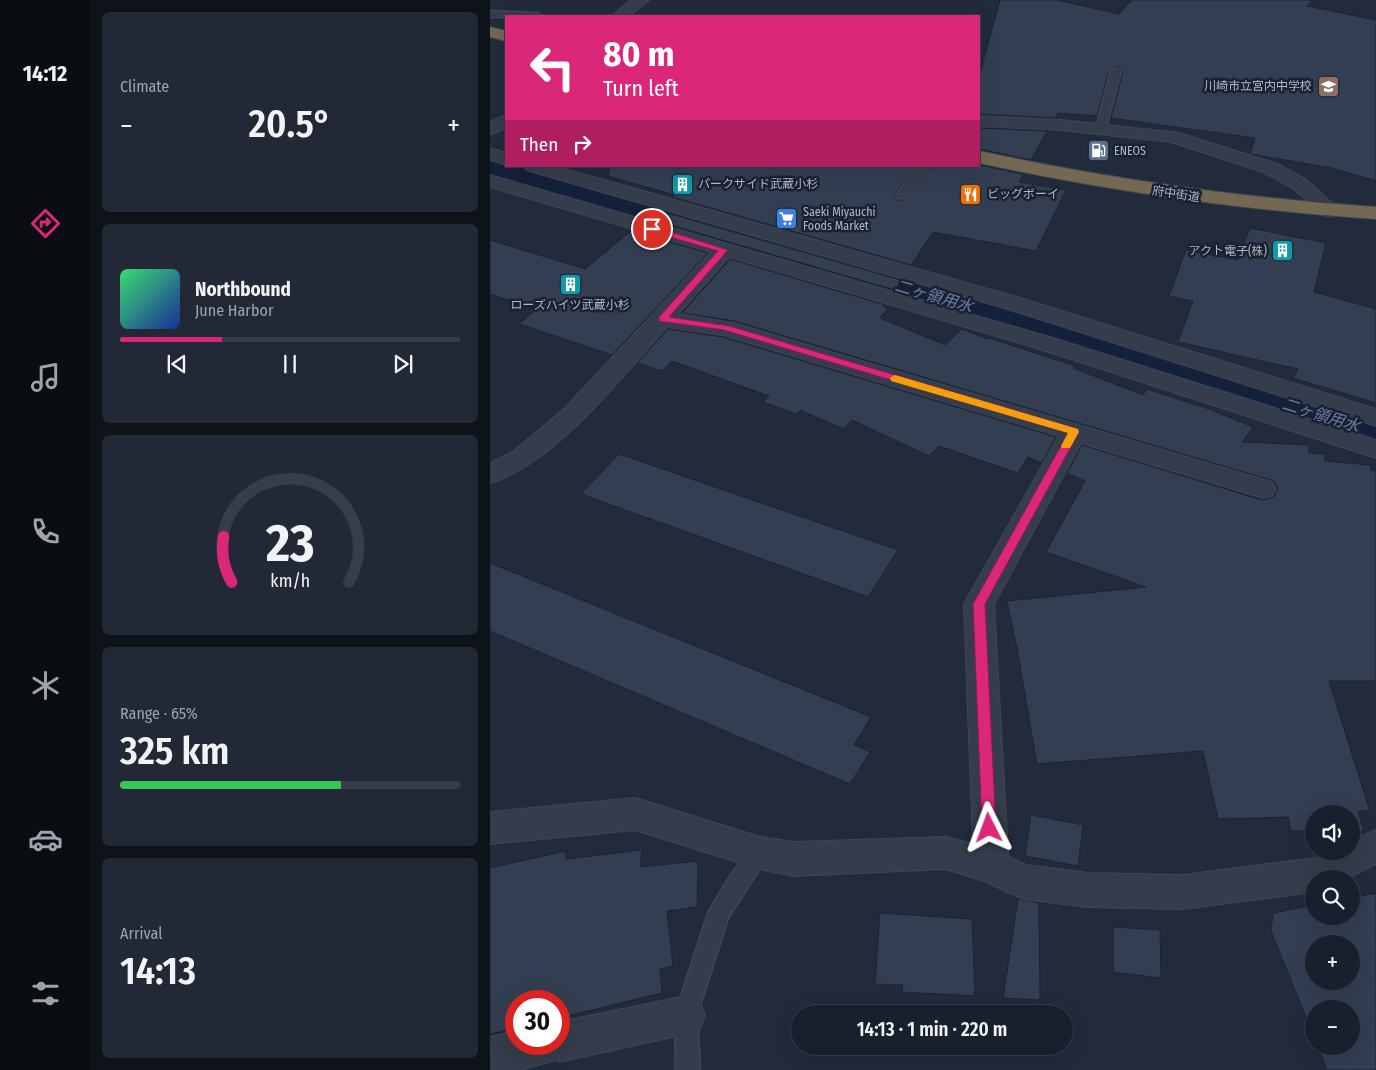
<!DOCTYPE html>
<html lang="en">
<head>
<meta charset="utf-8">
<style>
	:root { --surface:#19202d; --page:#222835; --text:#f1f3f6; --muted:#9fa3aa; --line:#373e49; --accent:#db2777 }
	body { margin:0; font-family:"Fira Sans Condensed","Noto Sans JP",sans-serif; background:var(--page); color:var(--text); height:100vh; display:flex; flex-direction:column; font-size:19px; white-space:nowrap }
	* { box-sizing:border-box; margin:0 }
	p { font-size:16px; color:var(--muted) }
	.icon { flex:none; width:28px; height:28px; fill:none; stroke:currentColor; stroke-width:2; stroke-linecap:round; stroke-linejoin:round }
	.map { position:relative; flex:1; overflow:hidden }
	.details { display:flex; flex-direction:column; gap:12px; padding:12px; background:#0e1219; width:400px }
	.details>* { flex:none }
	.hud { position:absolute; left:15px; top:15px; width:475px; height:152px; border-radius:0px; box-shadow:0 5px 20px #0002,0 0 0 1px var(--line); background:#db2777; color:#fff; overflow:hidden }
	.fabs { position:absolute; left:815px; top:805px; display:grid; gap:10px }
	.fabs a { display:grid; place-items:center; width:55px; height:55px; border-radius:50%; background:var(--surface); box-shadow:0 5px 20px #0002,0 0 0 1px var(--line); font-size:25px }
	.speed { position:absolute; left:15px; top:990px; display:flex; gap:10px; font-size:25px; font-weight:700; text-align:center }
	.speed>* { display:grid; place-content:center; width:65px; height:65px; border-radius:50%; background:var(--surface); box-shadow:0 5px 20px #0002,0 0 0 1px var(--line); line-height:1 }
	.speed .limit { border:8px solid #d22; background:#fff; color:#111 }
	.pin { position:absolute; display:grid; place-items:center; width:42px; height:42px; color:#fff; margin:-21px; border:2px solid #fff; border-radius:50%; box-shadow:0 1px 5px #0007 }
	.me { position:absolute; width:55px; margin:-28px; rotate:357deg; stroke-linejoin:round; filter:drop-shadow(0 0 4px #0008) }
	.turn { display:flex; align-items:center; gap:18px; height:105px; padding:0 15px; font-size:22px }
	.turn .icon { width:65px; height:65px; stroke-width:2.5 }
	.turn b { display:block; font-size:35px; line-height:42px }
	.then { display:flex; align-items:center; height:48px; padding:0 15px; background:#0003; gap:10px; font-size:19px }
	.big { font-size:38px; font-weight:600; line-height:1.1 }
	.details .card { flex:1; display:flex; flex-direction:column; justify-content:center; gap:8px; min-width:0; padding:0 18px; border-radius:8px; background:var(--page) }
	.details .dial { align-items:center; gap:0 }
	.dial svg { height:130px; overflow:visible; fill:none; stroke:var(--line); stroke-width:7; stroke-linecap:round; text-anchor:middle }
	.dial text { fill:var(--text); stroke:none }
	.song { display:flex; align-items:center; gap:15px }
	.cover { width:60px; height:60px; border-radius:8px; background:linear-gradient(135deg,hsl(140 70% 55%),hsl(230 70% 35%)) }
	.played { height:5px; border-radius:2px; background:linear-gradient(90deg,var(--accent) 30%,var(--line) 30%) }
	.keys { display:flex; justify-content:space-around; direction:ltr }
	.heat { display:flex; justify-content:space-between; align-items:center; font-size:28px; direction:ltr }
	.charge { height:8px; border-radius:4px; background:linear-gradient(90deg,#34c759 65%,var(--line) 0) }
	.trip { position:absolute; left:301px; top:1005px; width:282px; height:50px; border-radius:25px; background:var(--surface); box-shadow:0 5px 20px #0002,0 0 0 1px var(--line); font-weight:600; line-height:50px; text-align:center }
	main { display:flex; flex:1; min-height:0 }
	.dock { display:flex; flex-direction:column; width:90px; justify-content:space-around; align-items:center; background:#0a0d12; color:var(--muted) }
	.dock .icon { width:35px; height:35px }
	.dock .selected { color:var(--accent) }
	.dock b { font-size:22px; color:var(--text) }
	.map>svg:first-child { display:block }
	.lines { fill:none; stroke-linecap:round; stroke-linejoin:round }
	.river { fill:#14213a; fill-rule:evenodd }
	.building { fill:#333e53; stroke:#1c2433; fill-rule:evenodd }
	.lane-casing { stroke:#3e4655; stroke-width:3 }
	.street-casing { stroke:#3e4655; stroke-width:2 }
	.highway-casing { stroke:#404857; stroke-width:2 }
	.lane { fill:#353d4c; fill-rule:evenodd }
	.street { fill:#353d4c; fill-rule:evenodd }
	.highway { fill:#736851; fill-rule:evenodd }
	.route { fill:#db2777; stroke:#8e194d }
	.slow { fill:#f59e0b }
	.labels { text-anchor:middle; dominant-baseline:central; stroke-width:5; stroke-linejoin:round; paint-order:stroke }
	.far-poi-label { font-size:12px; fill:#b0b8c8; stroke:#1a2231; text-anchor:start }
	.far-street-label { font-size:12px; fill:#b0b8c8; stroke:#1a2231 }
	.water-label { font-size:16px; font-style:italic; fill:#677ea9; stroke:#1a2231 }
</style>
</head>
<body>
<main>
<nav class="dock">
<b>14:12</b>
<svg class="icon selected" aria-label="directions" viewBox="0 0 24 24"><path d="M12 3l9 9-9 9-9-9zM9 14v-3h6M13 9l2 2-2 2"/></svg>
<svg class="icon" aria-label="music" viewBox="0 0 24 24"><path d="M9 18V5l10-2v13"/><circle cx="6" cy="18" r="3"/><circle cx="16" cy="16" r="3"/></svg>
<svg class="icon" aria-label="phone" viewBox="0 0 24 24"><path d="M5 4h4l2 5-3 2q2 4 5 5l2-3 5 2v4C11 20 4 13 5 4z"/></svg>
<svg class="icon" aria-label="climate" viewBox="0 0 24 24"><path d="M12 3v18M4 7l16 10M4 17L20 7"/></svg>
<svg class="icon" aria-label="car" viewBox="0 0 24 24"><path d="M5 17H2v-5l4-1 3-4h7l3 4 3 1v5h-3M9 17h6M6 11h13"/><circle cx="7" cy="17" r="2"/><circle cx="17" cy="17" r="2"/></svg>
<svg class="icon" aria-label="filters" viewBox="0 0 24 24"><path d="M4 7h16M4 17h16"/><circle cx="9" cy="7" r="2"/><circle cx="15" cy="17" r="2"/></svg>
</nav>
<section class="details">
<div class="card"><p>Climate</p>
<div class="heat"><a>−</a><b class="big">20.5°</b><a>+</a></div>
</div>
<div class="card">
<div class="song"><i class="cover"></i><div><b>Northbound</b><p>June Harbor</p></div></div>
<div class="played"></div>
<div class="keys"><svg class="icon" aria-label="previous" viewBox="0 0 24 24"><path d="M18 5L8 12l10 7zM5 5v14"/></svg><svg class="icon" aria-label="pause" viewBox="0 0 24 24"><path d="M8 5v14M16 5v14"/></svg><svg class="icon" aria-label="next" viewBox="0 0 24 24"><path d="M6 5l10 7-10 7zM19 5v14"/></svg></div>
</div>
<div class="card dial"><svg viewBox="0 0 100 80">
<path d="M14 69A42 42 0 1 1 86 69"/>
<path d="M14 69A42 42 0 0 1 9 41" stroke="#db2777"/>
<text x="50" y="56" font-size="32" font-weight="700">23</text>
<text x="50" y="72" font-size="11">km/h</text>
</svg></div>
<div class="card"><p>Range · 65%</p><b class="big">325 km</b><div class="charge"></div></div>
<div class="card"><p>Arrival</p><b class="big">14:13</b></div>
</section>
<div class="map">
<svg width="886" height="1070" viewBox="0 0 886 1070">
	<rect width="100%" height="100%" fill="#212b3c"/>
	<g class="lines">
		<polygon class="river" points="0,152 16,156 16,166 53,166 572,314 886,409 886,455 528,340 0,183"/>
	</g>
	<g class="building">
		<polygon points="510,0 567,0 629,14 642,0 822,0 817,6 886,20 886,181 842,168 760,154 765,138 621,118 633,71 627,66 619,71 607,116 568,113 565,118 489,114 489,76"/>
		<polygon points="489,128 557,131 541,160 489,149"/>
		<polygon points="489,165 533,174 529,182 576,190 546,251 443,232 421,265 182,197 185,195 118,176 120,166 425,166 404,196 408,200 416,200 440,166"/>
		<polygon points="167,210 411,280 405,290 156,218"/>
		<polygon points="760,228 836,243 824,292 886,309 886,403 803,378 808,369 688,342 703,301 679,296 696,250 748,260"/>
		<polygon points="141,231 218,253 122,355 29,324 47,309 0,294 0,240 95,269"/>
		<polygon points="240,259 395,305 394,307 398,308 390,318 455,345 472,329 498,339 499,338 585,366 583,368 653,395 657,389 719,409 763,427 752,442 818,445 819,453 834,454 835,461 880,465 881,470 886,471 886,681 839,681 880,811 868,811 874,831 861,831 861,814 824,814 824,831 801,831 798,817 728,819 713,751 547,764 527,649 517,601 656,587 556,552 595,481 577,473 592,445 772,500 784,497 788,490 784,481 244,321 192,313"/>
		<polygon points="178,329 233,337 566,437 552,463 538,457 528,473 449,446 439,456 362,420 354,429 310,410 306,414 273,402 279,396 182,361 172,371 147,363"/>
		<polygon points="129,454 408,550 378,597 91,494"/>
		<polygon points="0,563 381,717 364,745 380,752 360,784 0,631"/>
		<polygon points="541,815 593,825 588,866 535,856"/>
		<polygon points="152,850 150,867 208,861 207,907 177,911 183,966 170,969 172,993 69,1018 69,1001 26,1001 26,1028 0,1034 0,868 75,851 76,859"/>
		<path d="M886,893V1070H837L828,1046H861V1009H824V1037L781,931L783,913L824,905V916H861V898ZM824,944H861V981H824Z"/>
		<polygon points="528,899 549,903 550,1000 513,998"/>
		<polygon points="390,913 482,919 485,996 412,992 413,985 385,984"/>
		<polygon points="623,927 670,930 671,978 623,972"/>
	</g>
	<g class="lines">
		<defs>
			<g id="lane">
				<polygon points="0,11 48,13 53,16 0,17"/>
				<polygon points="626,68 631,71 616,128 615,130 607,130 606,128 621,71"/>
				<polygon points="427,166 438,166 416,198 408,198 406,196"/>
				<polygon points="270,843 277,846 280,853 238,918 207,1015 210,1070 186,1070 185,1015 218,913 240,876 263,846"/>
			</g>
			<g id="street">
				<polygon points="141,0 159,0 139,16 122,16"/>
				<polygon points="16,115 16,128 0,135 0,122"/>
				<polygon points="489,116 571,120 689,133 787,164 817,180 850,211 847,215 840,217 833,215 803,188 773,172 681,142 571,130 489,126"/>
				<polygon points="0,148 16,153 16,165 0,160"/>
				<polygon points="34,166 65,166 530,298 886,409 886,426 514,308 36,170"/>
				<path d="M0,175L563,338L886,440V458L547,348L239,257L188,314L243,323L782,482L786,489L782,496L773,498L591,443L504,604L518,856L536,865L598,873L693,875L826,858L839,851H861V841L886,830V864L856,879H824V892L693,909L598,907L533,899L494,881L456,869L303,876L270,869L145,830L0,844V812L145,798L270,837L303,842L456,837L483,844L474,604L569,436L233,335L177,327C132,376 65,464 0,483V463L24,451L76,407L221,252L0,187Z"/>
				<polygon points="196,996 210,1001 215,1015 210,1029 196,1034 69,1062 66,1060 30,1070 0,1070 0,1037 26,1031 26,1044 69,1044 69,1022"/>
			</g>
			<g id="highway">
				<polygon points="0,27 16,31 16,41 0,37"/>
				<path d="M489,151C620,179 752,198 886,207V219C752,210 620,191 489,163Z"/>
			</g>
		</defs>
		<use href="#lane" class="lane-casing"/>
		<use href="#street" class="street-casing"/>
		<use href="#highway" class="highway-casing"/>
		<use href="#lane" class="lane"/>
		<use href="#street" class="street"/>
		<use href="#highway" class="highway"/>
	</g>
	<polygon class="route" points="159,227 165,227 238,250 179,317 239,326 588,429 589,432 495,604 506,828 504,832 499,834 494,832 492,828 483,604 578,433 234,330 169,321 169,317 228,251 159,231"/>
	<polygon class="slow" points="405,375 588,429 589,432 580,448 572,448 571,446 578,433 401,381 400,378"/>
	<defs>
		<symbol id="school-square" viewBox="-11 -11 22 22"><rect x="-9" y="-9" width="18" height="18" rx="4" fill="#8d6e63" stroke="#1a2231"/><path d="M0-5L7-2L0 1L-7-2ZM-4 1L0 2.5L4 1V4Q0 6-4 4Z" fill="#fff"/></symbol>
		<symbol id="fuel-square" viewBox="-11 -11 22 22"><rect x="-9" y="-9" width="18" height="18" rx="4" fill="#5c6f8a" stroke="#1a2231"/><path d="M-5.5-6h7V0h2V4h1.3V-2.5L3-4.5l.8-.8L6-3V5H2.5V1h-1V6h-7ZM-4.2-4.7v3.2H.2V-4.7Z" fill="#fff"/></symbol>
		<symbol id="building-square" viewBox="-11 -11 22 22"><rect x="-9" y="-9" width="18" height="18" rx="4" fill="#0f9aa8" stroke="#1a2231"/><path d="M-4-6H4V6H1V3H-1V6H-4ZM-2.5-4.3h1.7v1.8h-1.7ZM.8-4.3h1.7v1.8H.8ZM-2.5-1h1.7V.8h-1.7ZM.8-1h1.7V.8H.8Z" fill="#fff"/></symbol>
		<symbol id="restaurant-square" viewBox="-11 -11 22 22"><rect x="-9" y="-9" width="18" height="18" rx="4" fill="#e8710a" stroke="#1a2231"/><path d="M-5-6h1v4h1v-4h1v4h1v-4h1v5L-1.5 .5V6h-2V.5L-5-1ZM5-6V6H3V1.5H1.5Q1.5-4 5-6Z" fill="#fff"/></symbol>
		<symbol id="supermarket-square" viewBox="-11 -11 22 22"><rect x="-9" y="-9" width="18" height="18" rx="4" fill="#3f7fe0" stroke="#1a2231"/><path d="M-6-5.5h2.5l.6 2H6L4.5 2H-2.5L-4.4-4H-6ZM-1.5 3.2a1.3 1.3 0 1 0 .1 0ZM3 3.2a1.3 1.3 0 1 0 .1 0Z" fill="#fff"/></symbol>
	</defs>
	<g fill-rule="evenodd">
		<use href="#school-square" x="826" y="74" width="25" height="25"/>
		<use href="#fuel-square" x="596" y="138" width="25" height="25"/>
		<use href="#building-square" x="180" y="172" width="25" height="25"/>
		<use href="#restaurant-square" x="468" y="182" width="25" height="25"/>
		<use href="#supermarket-square" x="284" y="206" width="25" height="25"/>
		<use href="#building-square" x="780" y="238" width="25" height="25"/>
		<use href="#building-square" x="68" y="272" width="25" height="25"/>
	</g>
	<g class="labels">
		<g class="far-poi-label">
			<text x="822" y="86" text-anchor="end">川崎市立宮内中学校</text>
			<text x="624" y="151">ENEOS</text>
			<text x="208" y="184">パークサイド武蔵小杉</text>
			<text x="497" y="194">ビッグボーイ</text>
			<text x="313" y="212">Saeki Miyauchi<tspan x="313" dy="14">Foods Market</tspan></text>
			<text x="777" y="251" text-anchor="end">アクト電子(株)</text>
			<text x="80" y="305" text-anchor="middle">ローズハイツ武蔵小杉</text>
		</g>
		<g class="far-street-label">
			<text transform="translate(686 194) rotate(9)">府中街道</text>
		</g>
		<g class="water-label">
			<text transform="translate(444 296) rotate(16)">二ヶ領用水</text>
			<text transform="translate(831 415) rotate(17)">二ヶ領用水</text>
		</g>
	</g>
</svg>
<div class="fabs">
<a><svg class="icon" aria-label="sound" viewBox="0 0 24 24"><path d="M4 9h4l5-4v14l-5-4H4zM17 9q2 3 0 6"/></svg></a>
<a><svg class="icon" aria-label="search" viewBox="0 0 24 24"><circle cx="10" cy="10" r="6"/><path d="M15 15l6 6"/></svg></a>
<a>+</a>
<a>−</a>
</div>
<div class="speed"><div class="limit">30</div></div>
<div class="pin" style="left:162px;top:229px;background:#d93025"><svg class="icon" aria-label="arrive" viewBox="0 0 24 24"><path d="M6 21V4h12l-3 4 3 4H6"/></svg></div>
<svg class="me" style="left:499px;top:828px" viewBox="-20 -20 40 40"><path d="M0-17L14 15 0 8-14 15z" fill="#db2777" stroke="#fff" stroke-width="4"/></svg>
<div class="trip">14:13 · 1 min · 220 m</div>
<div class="hud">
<div class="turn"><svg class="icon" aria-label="left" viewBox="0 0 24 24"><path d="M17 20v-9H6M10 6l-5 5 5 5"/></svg><div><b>80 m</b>Turn left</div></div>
<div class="then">Then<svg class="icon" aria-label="right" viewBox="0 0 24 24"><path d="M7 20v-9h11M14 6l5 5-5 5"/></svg></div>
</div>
</div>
</main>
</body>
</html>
